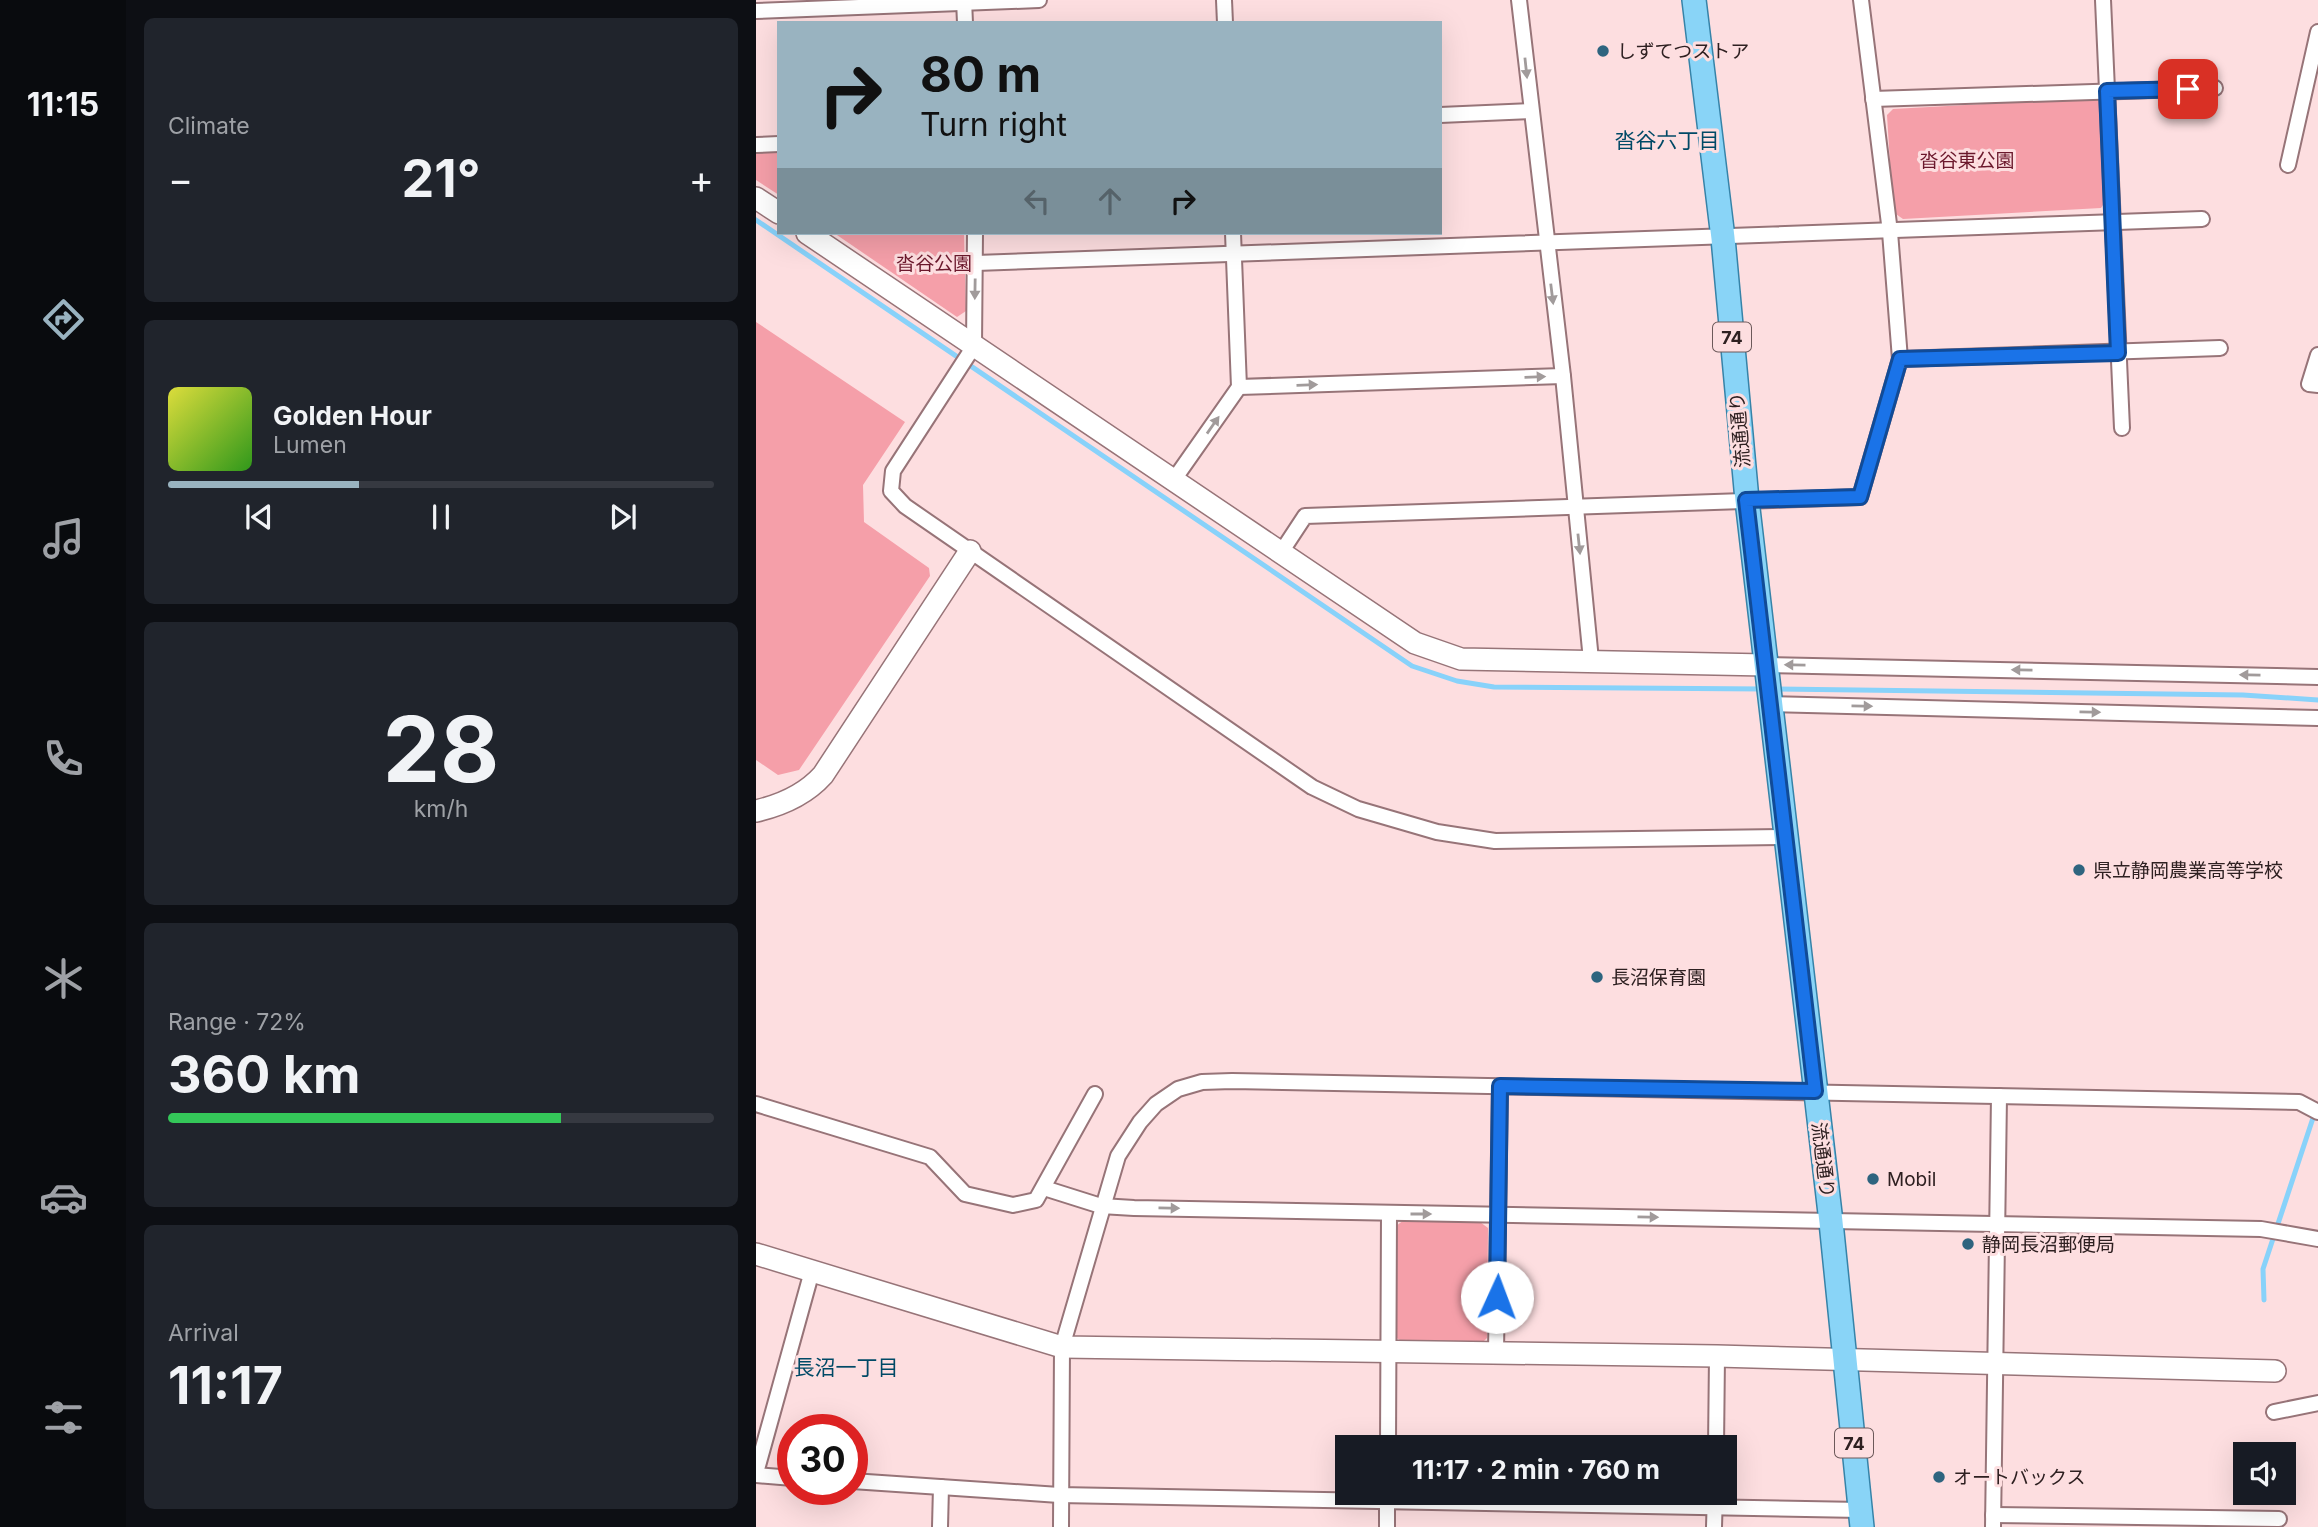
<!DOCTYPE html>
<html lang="en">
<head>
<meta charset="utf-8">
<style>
	:root { --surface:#171b24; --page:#20242c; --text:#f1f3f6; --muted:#9ea1a6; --line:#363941; --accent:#99b3c0 }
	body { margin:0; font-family:Inter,"Noto Sans JP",sans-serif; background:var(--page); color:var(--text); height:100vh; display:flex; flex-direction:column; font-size:26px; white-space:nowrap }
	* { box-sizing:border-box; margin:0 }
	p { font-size:23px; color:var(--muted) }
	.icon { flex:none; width:38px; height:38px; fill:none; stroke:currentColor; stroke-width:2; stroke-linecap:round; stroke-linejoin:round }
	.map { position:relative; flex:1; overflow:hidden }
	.panel { display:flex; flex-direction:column; gap:18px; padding:18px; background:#0d0f14; width:630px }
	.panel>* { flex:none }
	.guide { position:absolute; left:21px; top:21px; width:665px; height:214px; border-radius:0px; box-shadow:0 7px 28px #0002; background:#99b3c0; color:#111; overflow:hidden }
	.tools { position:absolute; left:1477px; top:1442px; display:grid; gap:14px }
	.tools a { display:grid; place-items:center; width:63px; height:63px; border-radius:0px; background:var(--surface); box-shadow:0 7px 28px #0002; font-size:35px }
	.speed { position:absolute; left:21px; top:1414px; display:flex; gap:14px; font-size:35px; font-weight:700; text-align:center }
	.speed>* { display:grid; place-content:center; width:91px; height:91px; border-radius:50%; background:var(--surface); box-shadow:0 7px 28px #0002; line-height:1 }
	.speed .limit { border:10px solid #d22; background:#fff; color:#111 }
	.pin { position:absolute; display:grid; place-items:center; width:60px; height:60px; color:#fff; margin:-30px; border-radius:14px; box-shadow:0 4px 10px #0006 }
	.me { position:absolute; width:77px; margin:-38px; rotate:2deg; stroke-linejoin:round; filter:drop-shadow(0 0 5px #0008) }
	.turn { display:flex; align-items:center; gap:24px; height:147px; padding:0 28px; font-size:32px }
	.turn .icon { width:91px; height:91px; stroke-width:2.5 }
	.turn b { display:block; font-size:49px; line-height:60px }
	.lanes { display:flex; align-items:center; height:66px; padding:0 28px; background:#0003; justify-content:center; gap:35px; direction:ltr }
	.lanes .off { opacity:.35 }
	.big { font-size:52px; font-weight:700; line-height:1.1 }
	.panel .widget { flex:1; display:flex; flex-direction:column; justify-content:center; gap:10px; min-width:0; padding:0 24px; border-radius:10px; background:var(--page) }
	.panel .dial { align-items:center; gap:0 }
	.dial b { font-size:91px; line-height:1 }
	.song { display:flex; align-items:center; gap:21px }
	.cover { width:84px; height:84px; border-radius:10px; background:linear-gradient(135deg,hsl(60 70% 55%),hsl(110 70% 35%)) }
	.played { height:7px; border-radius:4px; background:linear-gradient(90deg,var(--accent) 35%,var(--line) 35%) }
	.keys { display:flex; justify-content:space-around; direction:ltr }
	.heat { display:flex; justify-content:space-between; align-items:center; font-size:38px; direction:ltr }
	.charge { height:10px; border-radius:5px; background:linear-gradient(90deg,#34c759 72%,var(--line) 0) }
	.trip { position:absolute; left:579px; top:1435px; width:402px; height:70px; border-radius:0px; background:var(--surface); box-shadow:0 7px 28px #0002; font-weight:700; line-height:70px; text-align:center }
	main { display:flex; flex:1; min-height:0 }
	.tab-bar { display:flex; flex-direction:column; width:126px; justify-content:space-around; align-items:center; background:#090b0e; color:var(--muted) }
	.tab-bar .icon { width:49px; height:49px }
	.tab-bar .on { color:var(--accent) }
	.tab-bar b { font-size:32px; color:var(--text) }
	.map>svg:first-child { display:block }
	.green { fill:#f59fa9 }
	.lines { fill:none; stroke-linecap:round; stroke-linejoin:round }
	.stream { stroke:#88d2fa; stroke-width:5 }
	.street-casing { stroke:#977478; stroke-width:18 }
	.secondary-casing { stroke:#977478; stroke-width:24 }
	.primary-casing { stroke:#3683a8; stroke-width:26 }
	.street { stroke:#fff; stroke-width:14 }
	.secondary { stroke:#fff; stroke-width:21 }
	.primary { stroke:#89d4f7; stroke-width:23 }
	.oneway { fill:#a19b9b }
	.route-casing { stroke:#114b97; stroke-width:18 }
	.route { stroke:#1a73e8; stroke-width:12 }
	.poi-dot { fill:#2e647f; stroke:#fddee0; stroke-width:2.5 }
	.labels { text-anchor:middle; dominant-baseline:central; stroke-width:6; stroke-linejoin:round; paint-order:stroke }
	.shield { fill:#fddee0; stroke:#6c595a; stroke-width:2 }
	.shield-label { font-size:18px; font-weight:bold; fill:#2e2021 }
	.poi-label { font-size:19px; fill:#2e2021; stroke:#fddee0; text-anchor:start }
	.park-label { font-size:19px; fill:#6b182c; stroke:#fddee0 }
	.street-label { font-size:19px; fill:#2e2021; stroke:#fddee0 }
	.neighbourhood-label { font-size:21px; fill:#004966; stroke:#fddee0 }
</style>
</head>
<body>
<main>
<nav class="tab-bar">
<b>11:15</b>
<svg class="icon on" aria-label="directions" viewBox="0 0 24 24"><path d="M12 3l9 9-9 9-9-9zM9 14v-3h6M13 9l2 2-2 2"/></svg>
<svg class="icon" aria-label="music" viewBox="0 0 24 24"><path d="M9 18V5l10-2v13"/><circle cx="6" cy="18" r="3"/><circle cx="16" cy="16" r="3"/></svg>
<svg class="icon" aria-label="phone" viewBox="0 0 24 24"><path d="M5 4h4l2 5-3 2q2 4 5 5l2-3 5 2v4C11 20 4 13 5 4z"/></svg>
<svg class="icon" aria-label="climate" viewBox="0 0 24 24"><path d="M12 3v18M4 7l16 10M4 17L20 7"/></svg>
<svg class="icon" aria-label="car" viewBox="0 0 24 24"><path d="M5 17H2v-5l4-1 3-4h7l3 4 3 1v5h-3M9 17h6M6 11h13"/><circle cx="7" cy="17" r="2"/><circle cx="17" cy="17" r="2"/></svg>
<svg class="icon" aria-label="filters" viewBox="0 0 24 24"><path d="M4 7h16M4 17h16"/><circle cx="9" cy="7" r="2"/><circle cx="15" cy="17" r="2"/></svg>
</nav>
<section class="panel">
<div class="widget"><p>Climate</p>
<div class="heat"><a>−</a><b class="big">21°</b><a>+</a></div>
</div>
<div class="widget">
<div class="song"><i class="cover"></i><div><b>Golden Hour</b><p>Lumen</p></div></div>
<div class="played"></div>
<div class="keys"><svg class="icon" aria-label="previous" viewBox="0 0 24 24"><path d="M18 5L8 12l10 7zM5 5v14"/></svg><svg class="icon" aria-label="pause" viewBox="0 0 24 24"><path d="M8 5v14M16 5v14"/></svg><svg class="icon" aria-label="next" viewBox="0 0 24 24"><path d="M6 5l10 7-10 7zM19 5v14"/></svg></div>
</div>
<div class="widget dial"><b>28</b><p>km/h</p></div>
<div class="widget"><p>Range · 72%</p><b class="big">360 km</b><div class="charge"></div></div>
<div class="widget"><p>Arrival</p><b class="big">11:17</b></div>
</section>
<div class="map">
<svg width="1562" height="1527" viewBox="0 0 1562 1527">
	<rect width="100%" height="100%" fill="#fddee0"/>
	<g class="green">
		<polygon points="1338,98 1344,102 1349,202 1345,208 1147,219 1137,212 1131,115 1137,109"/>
		<polygon points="23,151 23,195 0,180 0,152"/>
		<polygon points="78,233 208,233 210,311 201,317"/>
		<polygon points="0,322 149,422 107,485 108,522 173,568 174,576 43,770 22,775 0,760"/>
		<polygon points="648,1220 724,1222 732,1228 731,1338 725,1344 647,1342 639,1337 640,1226"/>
	</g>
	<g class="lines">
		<g class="stream">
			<polyline points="0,220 656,666 701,681 738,687 1008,689"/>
			<polyline points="1018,689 1487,695 1562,700"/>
			<polyline points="1508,1300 1507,1269 1557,1118"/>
		</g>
		<defs>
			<g id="street">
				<polyline points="208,0 209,23"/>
				<polyline points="468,0 469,23"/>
				<polyline points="763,0 807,376 835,660"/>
				<polyline points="1347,0 1366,428"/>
				<polyline points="0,11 283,0"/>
				<polyline points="1117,99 1459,88"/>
				<polyline points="684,115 775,111"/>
				<polyline points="0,145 23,144"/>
				<polyline points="1532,165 1562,32"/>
				<polyline points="219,233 218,346 137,471 135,491 149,506 556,787 602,809 681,832 739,841 1029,837"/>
				<polyline points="220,263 1446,219"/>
				<polyline points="1562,355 1553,384 1562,385"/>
				<polyline points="1144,359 1464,348"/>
				<polyline points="483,387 807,376"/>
				<polyline points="417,481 483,387 477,233"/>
				<polyline points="524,554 549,516 1104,497 1144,359 1134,232 1105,0"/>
				<polyline points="1010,665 1562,677"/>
				<polyline points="1014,704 1562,718"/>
				<polyline points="0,1104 174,1157 209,1194 257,1205 280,1200 339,1094"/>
				<polyline points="288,1188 345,1206 378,1208 1505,1229 1562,1239"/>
				<polyline points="740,1352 744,1086"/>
				<polyline points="1518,1412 1562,1403"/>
				<polyline points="632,1447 633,1214"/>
				<polyline points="960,1447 961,1356"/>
				<polyline points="0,1473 56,1271"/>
				<polyline points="0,1475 37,1478"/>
				<polyline points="96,1481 303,1495 1105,1510"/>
				<polyline points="1237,1515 1523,1519"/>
				<polyline points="184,1527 185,1487"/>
				<polyline points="305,1527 306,1347 362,1156 384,1122 400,1104 422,1089 446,1082 476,1081 1543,1102 1562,1112"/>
				<polyline points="631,1527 631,1493"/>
				<polyline points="958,1527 959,1493"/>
				<polyline points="1237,1527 1243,1096"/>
			</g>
			<g id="secondary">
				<polyline points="0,198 23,213"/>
				<polyline points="51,233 659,643 705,659 1010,665"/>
				<path d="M0,811C26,805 49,795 67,775L214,551"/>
				<polyline points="0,1254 306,1347 961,1356 1519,1371"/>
			</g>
			<polyline id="primary" points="938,0 967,238 991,500 1075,1222 1106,1527"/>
		</defs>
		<use href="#street" class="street-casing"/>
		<use href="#secondary" class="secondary-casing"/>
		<use href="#primary" class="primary-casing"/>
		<use href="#street" class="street"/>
		<use href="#secondary" class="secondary"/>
		<use href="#primary" class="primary"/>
	</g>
	<defs><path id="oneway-solid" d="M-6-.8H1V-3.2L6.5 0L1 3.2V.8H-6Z" transform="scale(1.75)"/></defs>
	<g class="oneway">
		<use href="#oneway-solid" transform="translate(770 68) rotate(84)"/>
		<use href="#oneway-solid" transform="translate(219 289) rotate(91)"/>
		<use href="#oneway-solid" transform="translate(796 294) rotate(83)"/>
		<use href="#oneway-solid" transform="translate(779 377) rotate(-2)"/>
		<use href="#oneway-solid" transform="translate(551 385) rotate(-2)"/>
		<use href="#oneway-solid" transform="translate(457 425) rotate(-55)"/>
		<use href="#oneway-solid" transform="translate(823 544) rotate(84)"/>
		<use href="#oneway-solid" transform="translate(1039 665) rotate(-179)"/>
		<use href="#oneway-solid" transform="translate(1266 670) rotate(-179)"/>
		<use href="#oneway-solid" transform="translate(1494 675) rotate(-179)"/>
		<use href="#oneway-solid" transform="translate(1106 706) rotate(1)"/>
		<use href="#oneway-solid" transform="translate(1334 712) rotate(1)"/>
		<use href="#oneway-solid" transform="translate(413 1208) rotate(1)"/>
		<use href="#oneway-solid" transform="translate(665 1214)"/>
		<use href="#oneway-solid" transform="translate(892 1217) rotate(1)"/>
	</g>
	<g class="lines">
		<defs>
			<polyline id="route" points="741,1297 744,1086 1059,1091 990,500 1104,497 1144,359 1362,353 1351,91 1432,89"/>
		</defs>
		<use href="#route" class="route-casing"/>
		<use href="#route" class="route"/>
	</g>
	<g class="poi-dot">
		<circle cx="847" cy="51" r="7"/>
		<circle cx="1323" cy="870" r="7"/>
		<circle cx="841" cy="977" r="7"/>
		<circle cx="1117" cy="1179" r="7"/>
		<circle cx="1212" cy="1244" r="7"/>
		<circle cx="1183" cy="1477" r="7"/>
	</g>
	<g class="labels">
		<g class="shield">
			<rect x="957" y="322.5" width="38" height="29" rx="5"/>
			<rect x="1079" y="1428.5" width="38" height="29" rx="5"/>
		</g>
		<g class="shield-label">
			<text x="976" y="337">74</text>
			<text x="1098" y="1443">74</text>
		</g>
		<g class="poi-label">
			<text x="861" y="51">しずてつストア</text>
			<text x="1337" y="870">県立静岡農業高等学校</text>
			<text x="855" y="977">長沼保育園</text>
			<text x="1131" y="1179">Mobil</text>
			<text x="1226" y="1244">静岡長沼郵便局</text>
			<text x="1197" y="1477">オートバックス</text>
		</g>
		<g class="park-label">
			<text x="1211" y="160">沓谷東公園</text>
			<text x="178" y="263">沓谷公園</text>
		</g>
		<g class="street-label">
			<text transform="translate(984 430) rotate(-95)">流通通り</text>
			<text transform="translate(1067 1160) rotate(83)">流通通り</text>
		</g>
		<g class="neighbourhood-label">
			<text x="911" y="140">沓谷六丁目</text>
			<text x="90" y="1367">長沼一丁目</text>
		</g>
	</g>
</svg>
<div class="tools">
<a><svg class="icon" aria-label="sound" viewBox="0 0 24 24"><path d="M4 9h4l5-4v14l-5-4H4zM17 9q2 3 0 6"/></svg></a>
</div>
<div class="speed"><div class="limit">30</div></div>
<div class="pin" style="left:1432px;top:89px;background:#d93025"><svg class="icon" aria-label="arrive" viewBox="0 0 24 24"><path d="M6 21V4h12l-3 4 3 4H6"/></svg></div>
<svg class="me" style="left:741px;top:1297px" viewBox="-20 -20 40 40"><circle r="19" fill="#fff"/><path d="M0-13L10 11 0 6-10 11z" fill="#1a73e8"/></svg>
<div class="trip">11:17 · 2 min · 760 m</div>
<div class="guide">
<div class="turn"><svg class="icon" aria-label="right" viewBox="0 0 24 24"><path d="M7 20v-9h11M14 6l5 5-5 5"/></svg><div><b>80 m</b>Turn right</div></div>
<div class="lanes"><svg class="icon off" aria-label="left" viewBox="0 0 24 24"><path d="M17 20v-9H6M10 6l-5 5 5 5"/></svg><svg class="icon off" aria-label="ahead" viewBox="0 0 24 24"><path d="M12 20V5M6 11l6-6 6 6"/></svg><svg class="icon" aria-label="right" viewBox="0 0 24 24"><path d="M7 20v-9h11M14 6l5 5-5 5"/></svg></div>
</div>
</div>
</main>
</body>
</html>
